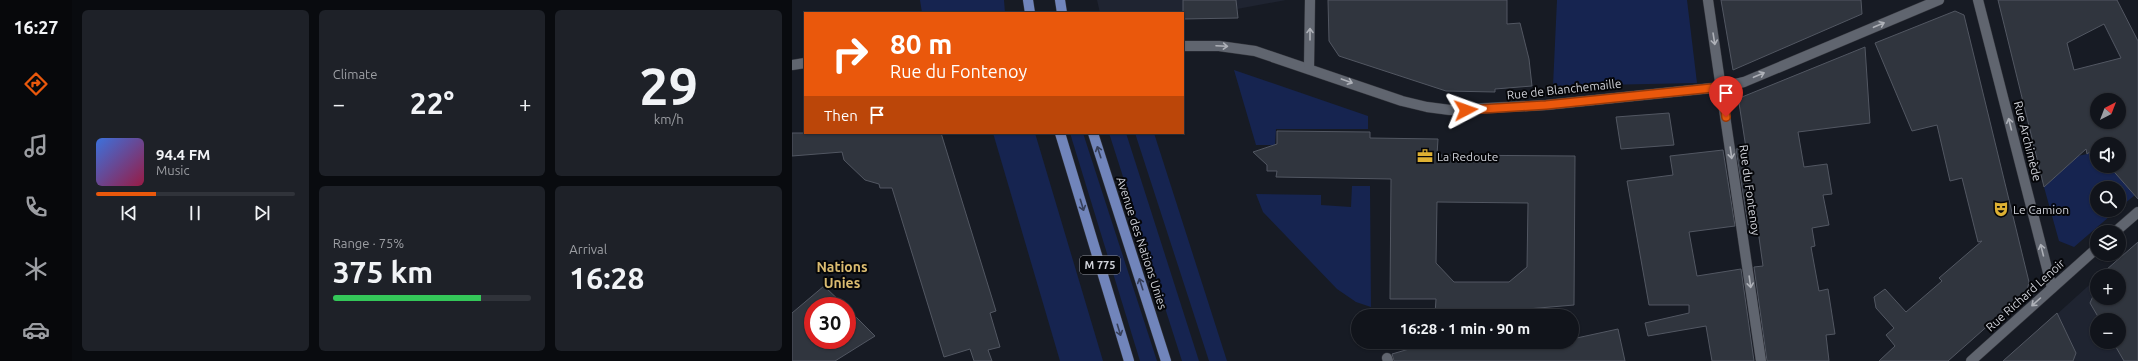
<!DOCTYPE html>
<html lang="en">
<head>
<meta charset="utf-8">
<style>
	:root { --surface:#11141b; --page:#1e2128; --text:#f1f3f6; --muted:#9c9ea3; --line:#30333a; --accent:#ea580c }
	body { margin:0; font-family:Ubuntu,sans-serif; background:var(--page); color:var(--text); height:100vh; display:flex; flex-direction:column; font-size:15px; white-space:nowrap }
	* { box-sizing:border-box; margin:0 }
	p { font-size:13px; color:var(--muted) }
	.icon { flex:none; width:22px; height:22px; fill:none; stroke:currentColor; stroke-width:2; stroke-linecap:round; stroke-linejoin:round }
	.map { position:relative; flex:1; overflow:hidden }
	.drawer { display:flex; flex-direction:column; gap:10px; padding:10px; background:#090b0f; width:720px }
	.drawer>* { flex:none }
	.top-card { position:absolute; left:12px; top:12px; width:380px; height:122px; border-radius:0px; box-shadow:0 1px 3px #0004,0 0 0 1px var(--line); background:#ea580c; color:#fff; overflow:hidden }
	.needle { width:26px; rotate:42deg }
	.controls { position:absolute; left:1298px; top:93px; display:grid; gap:8px }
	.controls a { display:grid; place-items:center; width:36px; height:36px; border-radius:50%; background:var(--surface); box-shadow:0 1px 3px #0004,0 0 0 1px var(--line); font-size:20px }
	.speed { position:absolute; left:12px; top:297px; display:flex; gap:8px; font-size:20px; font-weight:700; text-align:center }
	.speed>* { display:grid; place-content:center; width:52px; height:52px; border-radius:50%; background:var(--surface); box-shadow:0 1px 3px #0004,0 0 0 1px var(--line); line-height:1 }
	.speed .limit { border:6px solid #d22; background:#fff; color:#111 }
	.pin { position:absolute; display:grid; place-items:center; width:34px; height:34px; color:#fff; margin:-41px -17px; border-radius:50% 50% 50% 0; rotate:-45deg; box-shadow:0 0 4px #0007 }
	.pin .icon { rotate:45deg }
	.me { position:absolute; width:44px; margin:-22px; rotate:86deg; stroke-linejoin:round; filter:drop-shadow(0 0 3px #0008) }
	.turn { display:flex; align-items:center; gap:14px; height:84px; padding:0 20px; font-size:18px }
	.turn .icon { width:52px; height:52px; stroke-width:2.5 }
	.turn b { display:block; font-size:28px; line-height:34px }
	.then { display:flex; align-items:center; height:38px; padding:0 20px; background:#0003; gap:8px; font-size:15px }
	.big { font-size:30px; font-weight:700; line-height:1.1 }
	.drawer .tile { flex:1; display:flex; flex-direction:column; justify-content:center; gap:6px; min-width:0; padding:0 14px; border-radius:6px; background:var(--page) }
	.drawer .dial { align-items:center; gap:0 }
	.dial b { font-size:52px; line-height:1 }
	.song { display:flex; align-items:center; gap:12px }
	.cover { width:48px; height:48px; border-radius:6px; background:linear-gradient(135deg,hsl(220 70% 55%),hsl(340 70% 35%)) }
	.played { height:4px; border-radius:2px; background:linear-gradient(90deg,var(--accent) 30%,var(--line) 30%) }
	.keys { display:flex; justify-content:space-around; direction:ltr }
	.heat { display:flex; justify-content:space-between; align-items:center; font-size:22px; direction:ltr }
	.charge { height:6px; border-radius:3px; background:linear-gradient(90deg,#34c759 75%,var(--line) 0) }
	.drawer .tiles { flex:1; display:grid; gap:10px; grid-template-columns:repeat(3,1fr) }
	.tile:first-child { grid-row:span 2 }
	.trip { position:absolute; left:559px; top:309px; width:228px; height:40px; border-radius:20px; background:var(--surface); box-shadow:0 1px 3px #0004,0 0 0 1px var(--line); font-weight:700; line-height:40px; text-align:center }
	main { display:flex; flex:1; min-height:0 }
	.tab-bar { display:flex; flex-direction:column; width:72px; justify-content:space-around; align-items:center; background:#07080b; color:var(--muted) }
	.tab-bar .icon { width:28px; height:28px }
	.tab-bar .active { color:var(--accent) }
	.tab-bar b { font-size:18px; color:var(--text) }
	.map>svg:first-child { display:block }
	.built { fill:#1f2431; fill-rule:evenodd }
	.green { fill:#162450 }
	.building { fill:#30353e; stroke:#525762; fill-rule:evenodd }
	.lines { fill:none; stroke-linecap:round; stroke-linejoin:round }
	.minor-casing { stroke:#35373e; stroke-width:11 }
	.major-casing { stroke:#35373e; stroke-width:11 }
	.minor { stroke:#60656f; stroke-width:10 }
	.major { stroke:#7185bb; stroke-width:10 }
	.oneway { stroke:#aeb1b8 }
	.oneway2 { stroke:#363f59 }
	.route-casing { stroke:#983908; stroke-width:10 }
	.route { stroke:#ea580c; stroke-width:7 }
	.labels { text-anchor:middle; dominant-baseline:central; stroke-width:4; stroke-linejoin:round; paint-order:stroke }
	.shield { fill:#050609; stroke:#92949a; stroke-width:1 }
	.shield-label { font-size:11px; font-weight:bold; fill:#cfd1d8 }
	.street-label { font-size:12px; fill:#cfd1d8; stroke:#050609 }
	.poi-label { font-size:12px; fill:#cfd1d8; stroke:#050609; text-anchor:start }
	.quarter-label { font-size:14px; font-weight:bold; fill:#dabb70; stroke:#050609 }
</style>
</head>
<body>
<main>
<nav class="tab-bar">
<b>16:27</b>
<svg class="icon active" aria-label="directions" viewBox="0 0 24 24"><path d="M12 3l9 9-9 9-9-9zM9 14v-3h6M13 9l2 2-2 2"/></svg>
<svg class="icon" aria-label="music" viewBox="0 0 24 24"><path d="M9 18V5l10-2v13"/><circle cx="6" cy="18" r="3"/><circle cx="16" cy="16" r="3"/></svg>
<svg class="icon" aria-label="phone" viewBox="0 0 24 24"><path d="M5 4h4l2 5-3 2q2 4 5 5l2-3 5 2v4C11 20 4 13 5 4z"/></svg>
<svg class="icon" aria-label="climate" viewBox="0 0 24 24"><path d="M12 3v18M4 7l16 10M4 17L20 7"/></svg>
<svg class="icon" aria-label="car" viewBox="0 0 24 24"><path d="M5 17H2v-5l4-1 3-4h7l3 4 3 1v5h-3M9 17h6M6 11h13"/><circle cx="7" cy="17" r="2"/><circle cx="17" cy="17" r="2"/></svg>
</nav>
<section class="drawer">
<div class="tiles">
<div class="tile">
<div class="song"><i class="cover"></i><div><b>94.4 FM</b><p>Music</p></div></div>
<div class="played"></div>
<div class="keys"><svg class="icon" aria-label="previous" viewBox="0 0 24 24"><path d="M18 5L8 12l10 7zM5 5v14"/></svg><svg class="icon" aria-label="pause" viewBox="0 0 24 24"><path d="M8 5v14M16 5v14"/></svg><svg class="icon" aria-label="next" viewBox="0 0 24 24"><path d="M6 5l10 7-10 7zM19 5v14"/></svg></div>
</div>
<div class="tile"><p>Climate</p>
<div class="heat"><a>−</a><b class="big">22°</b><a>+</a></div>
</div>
<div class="tile dial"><b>29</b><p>km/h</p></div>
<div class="tile"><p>Range · 75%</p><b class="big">375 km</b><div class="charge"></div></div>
<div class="tile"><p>Arrival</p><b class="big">16:28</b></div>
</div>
</section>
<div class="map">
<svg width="1346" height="361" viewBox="0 0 1346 361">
	<rect width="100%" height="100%" fill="#171b24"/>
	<g class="built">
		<polygon points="305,0 494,0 445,9 446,18 391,19 391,13 308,13"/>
		<path d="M1346,242V361H1213L1305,278V298H1327V276H1308ZM1305,320H1327V342H1305Z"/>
	</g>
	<g class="green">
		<polygon points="128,0 212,0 213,13 130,13"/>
		<polygon points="765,0 895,0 905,83 761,86"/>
		<polygon points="442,70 576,116 576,129 484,129 483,145 464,145"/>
		<polygon points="201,133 243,133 311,361 268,361"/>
		<polygon points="278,133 291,133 365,361 348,361"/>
		<polygon points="317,133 334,133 407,361 390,361"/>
		<polygon points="343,133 362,133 435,361 417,361"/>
		<polygon points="1302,149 1305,152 1305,166 1317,166 1343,195 1327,208 1327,188 1305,188 1305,210 1325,210 1282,247 1267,241 1252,187 1286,156 1295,154"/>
		<polygon points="560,186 578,186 579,307 564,302 545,289 471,212 464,194 529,195 529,205 559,207"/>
	</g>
	<g class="building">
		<polygon points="391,0 444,0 446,18 391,19"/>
		<polygon points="536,0 715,0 715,24 728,23 737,59 740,86 703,89 703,92 654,91 547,56 537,41"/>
		<polygon points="929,0 1069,0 1070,14 941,70"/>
		<path d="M1206,0H1325L1346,41V199L1317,166H1327V144H1305V152L1302,149L1295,154L1294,149L1252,187ZM1312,24L1329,58L1282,70L1275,43ZM1305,100H1327V122H1305Z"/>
		<polygon points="1163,11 1172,15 1237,282 1235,291 1156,361 1087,361 1103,346 1094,335 1102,328 1084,308 1082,297 1093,289 1114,312 1150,281 1147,278 1190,241 1186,242 1170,178 1158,181 1145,125 1120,131 1083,43"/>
		<polygon points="1073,47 1078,123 1006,132 1012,167 1035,164 1040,194 1031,195 1037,225 1020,228 1023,246 1019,247 1027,291 1036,289 1043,334 1034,335 1037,361 975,361 962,267 971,266 965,223 956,225 944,149 954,148 947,103 950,97"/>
		<polygon points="877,113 882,145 829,149 824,117"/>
		<path d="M485,131L578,132V138L646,139L645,155L783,156L782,305L735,309V316L643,314L644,299H598L599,179L484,177L485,171H475V165L461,152L485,144ZM645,202L736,203L735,267L717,282H662L644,263Z"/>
		<polygon points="0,133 149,133 204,311 198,313 208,347 196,350 200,361 182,361 178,349 152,357 100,188 88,188 87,184 73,180 52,160 50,152 0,156"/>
		<polygon points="931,150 943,226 897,232 905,276 949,269 962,361 920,361 914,326 856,336 853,323 897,313 897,305 857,305 835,181 881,175 878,156"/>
		<polygon points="1346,242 1346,361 1332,361 1321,342 1327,342 1327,320 1308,320 1298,303 1305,287 1305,298 1327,298 1327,276 1311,276 1314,270"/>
		<polygon points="32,286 53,306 21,306 21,340 55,340 55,308 83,336 43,361 0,361 0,313"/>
		<polygon points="1265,313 1284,353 1281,361 1211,361"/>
		<polygon points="826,329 833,361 602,361 600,354 641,342 752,342 748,346 765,342 780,342 780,339"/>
	</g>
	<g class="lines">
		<defs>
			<g id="minor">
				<polyline points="916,0 969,361"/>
				<polyline points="1186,0 1260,288"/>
				<polyline points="391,46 427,46 463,51 610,101 635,107 658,110 754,105 930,87 952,82 1147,0"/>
				<polyline points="0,65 13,63"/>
				<polyline points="517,68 518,0"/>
				<polyline points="1323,232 1346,212"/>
				<polyline points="595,358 596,361"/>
				<polyline points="1179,361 1305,248"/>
			</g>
			<g id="major">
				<polyline points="236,0 238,13"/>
				<polyline points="268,0 270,13"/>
				<polyline points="268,133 337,361"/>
				<polyline points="301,133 374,361"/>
			</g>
		</defs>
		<use href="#minor" class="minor-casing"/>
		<use href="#major" class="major-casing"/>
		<use href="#minor" class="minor"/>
		<use href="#major" class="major"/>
	</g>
	<defs><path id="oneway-shaft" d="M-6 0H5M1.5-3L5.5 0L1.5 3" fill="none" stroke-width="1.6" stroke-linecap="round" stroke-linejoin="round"/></defs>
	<g class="oneway">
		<use href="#oneway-shaft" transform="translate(1087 25) rotate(-23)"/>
		<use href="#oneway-shaft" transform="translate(518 34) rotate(-90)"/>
		<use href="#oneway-shaft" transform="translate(922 39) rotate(81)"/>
		<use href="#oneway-shaft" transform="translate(430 46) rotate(3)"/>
		<use href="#oneway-shaft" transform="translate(967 75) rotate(-23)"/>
		<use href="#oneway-shaft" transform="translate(555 81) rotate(20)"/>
		<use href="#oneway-shaft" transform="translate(1218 124) rotate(-104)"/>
		<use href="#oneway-shaft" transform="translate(939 153) rotate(82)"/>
		<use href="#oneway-shaft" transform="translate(1250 250) rotate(-104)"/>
		<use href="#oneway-shaft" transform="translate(958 282) rotate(82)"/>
		<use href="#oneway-shaft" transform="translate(1244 302) rotate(138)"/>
	</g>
	<g class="oneway2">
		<use href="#oneway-shaft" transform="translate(307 152) rotate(-108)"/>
		<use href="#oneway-shaft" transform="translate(290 205) rotate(73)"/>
		<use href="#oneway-shaft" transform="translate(349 284) rotate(-108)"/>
		<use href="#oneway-shaft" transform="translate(327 330) rotate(73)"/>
	</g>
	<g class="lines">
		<defs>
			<polyline id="route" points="674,110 754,105 930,87 934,117"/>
		</defs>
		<use href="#route" class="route-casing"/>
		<use href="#route" class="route"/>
	</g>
	<defs>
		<symbol id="office-bare" viewBox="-9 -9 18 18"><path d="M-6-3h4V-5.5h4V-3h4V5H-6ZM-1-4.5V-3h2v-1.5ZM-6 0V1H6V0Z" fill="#deb133" stroke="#050609" stroke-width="2.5" paint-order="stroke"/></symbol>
		<symbol id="theatre-bare" viewBox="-9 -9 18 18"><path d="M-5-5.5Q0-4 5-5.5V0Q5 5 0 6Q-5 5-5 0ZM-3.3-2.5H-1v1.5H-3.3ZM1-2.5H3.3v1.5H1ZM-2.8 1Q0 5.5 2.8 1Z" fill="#deb133" stroke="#050609" stroke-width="2.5" paint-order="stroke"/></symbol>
	</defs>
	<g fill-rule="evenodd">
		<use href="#office-bare" x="622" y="145" width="22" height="22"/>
		<use href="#theatre-bare" x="1198" y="198" width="22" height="22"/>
	</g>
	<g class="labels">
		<rect class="shield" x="288" y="256" width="40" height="18" rx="3"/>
		<g class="shield-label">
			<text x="308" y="265">M 775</text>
		</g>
		<g class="street-label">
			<text transform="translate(772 89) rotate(-6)">Rue de Blanchemaille</text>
			<text transform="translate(1236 141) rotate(76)">Rue Archimède</text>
			<text transform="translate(958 190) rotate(82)">Rue du Fontenoy</text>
			<text transform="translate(350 243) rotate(72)">Avenue des Nations Unies</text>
			<text transform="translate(1233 295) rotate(-42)">Rue Richard Lenoir</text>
		</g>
		<g class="poi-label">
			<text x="645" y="156">La Redoute</text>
			<text x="1221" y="209">Le Camion</text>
		</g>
		<g class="quarter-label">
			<text x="50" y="267">Nations<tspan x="50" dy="16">Unies</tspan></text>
		</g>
	</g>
</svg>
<div class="controls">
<a><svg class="needle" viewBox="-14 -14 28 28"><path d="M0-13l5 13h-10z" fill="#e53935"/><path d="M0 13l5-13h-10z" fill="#9c9ea3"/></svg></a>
<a><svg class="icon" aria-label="sound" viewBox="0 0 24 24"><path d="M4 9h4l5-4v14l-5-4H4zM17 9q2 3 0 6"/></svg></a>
<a><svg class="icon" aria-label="search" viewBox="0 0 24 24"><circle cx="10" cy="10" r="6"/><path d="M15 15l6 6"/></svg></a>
<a><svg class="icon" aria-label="layers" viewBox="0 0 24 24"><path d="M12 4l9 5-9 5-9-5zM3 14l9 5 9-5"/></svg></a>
<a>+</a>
<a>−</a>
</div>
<div class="speed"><div class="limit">30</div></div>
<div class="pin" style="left:934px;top:117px;background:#d93025"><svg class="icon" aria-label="arrive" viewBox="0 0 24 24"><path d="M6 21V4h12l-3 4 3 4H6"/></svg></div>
<svg class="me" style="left:674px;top:110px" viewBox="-20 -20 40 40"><path d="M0-17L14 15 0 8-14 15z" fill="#ea580c" stroke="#fff" stroke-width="4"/></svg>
<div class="trip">16:28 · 1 min · 90 m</div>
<div class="top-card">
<div class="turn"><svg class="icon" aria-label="right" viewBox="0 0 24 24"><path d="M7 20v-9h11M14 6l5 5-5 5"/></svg><div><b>80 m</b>Rue du Fontenoy</div></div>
<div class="then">Then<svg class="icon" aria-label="arrive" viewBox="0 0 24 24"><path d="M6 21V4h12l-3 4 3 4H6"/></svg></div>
</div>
</div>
</main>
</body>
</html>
